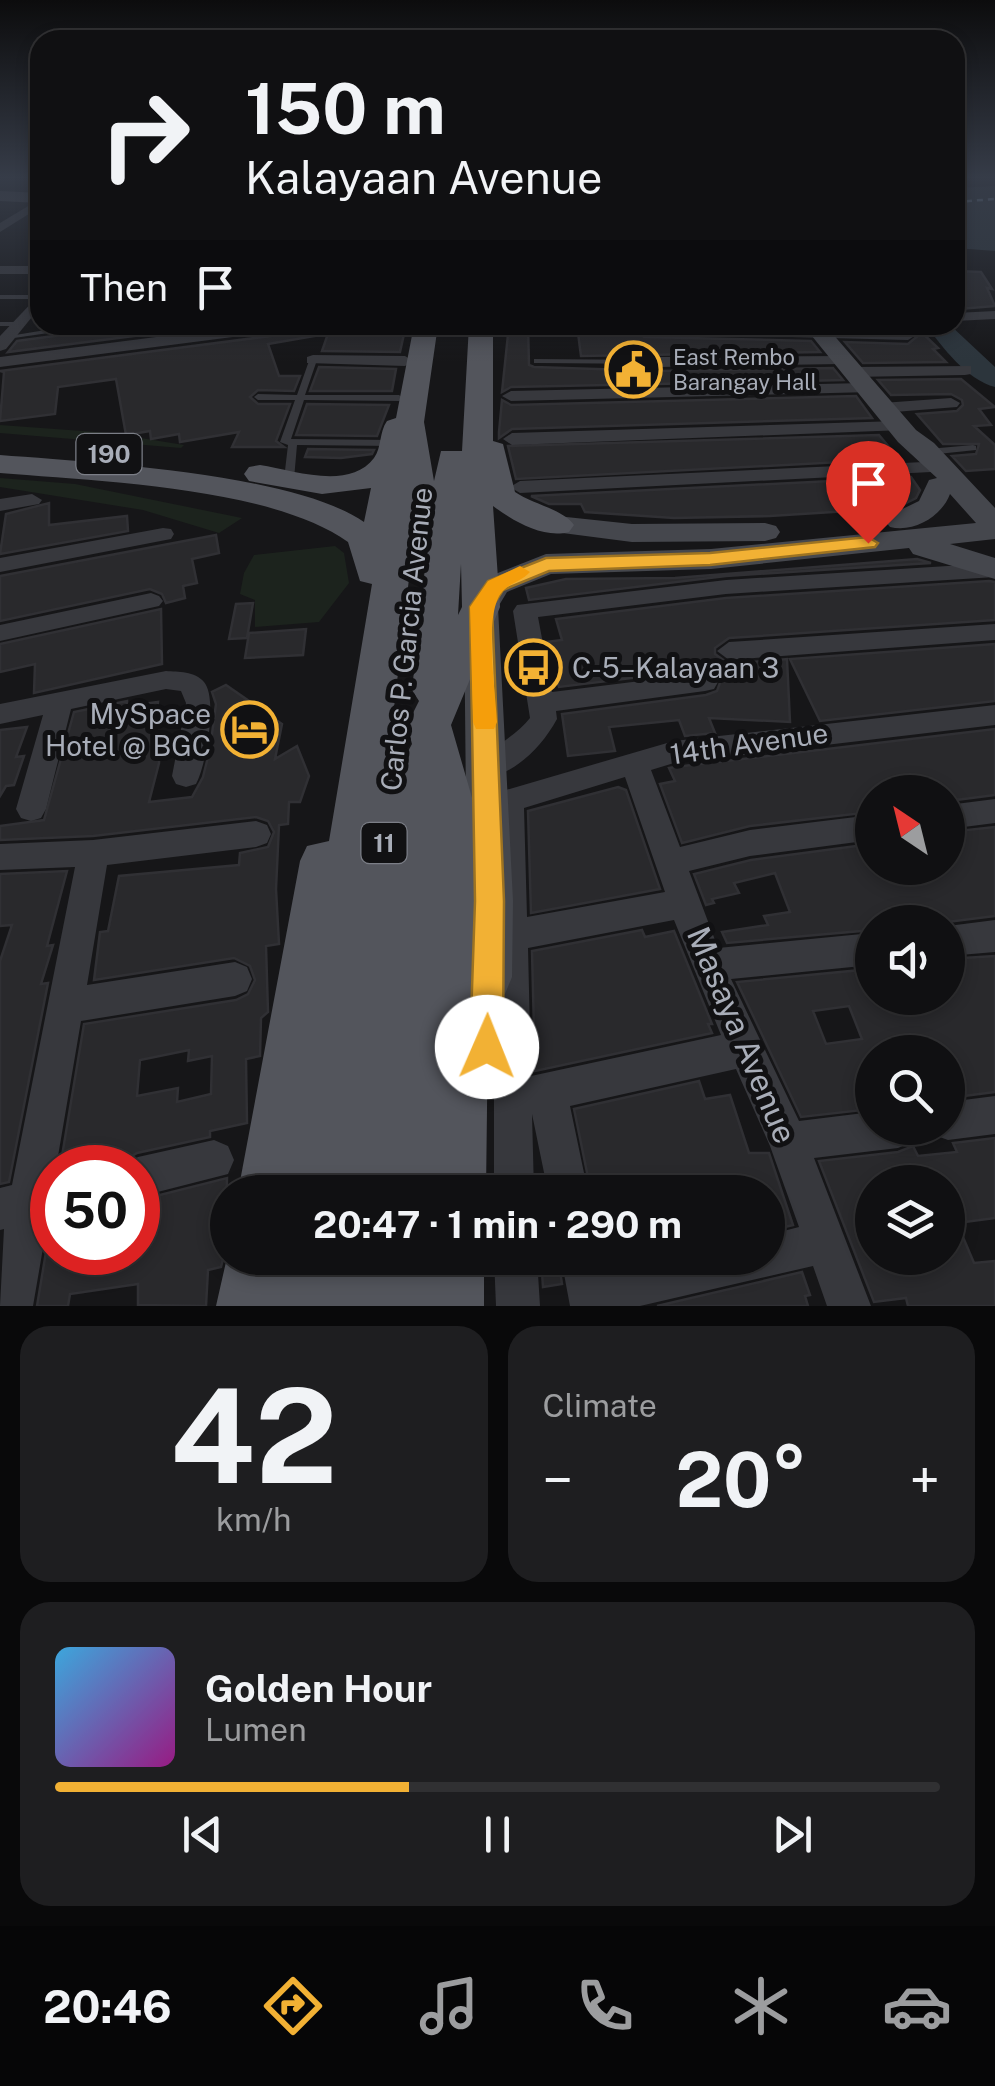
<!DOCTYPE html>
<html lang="en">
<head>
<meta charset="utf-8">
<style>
	:root { --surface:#101012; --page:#1e1e20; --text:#f1f3f6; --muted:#9c9d9f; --line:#303032; --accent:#f2b134 }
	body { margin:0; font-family:"Public Sans",sans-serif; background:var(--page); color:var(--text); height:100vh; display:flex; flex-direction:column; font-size:38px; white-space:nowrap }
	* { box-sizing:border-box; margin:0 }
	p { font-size:32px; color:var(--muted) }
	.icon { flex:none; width:55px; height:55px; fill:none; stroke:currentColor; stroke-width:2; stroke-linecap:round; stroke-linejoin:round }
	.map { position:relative; height:1306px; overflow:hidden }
	.sheet { display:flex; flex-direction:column; gap:20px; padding:20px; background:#09090a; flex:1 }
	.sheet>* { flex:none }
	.banner { position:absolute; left:30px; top:30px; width:935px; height:305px; border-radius:30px; box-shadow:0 5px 15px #0003,0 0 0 2px var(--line); background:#101012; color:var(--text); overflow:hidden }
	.needle { width:65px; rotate:325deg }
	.controls { position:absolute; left:855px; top:775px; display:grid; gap:20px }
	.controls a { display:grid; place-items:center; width:110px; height:110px; border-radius:50%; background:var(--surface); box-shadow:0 5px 15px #0003,0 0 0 2px var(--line); font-size:50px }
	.speed { position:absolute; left:30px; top:1145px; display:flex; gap:20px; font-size:50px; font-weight:700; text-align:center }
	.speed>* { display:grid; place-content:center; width:130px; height:130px; border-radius:50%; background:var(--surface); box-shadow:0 5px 15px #0003,0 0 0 2px var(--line); line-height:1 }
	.speed .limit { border:15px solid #d22; background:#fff; color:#111 }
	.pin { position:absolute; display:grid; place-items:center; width:85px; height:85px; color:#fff; margin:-102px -42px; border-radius:50% 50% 50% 0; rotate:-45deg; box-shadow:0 0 10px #0007 }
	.pin .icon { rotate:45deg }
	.me { position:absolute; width:110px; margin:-55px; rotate:1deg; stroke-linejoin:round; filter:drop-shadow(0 0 8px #0008) }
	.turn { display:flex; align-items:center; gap:35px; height:210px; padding:0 50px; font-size:45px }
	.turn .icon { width:130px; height:130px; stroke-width:2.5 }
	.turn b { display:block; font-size:70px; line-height:85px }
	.then { display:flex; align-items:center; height:95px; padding:0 50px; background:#0003; gap:20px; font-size:38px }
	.big { font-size:75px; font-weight:700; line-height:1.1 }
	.sheet .widget { flex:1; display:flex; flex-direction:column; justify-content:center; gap:15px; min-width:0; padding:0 35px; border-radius:30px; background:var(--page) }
	.sheet .dial { align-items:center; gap:0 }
	.dial b { font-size:130px; line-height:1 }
	.song { display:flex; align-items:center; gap:30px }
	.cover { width:120px; height:120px; border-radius:15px; background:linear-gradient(135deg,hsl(200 70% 55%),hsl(310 70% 35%)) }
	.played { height:10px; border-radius:5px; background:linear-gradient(90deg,var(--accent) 40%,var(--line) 40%) }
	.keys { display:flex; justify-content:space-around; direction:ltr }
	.heat { display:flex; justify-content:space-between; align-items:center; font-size:55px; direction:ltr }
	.sheet .tiles { flex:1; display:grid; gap:20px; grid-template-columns:1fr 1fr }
	.widget:last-child { grid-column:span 2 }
	.trip { position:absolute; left:210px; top:1175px; width:575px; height:100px; border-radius:50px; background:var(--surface); box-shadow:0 5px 15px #0003,0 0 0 2px var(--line); font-weight:700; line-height:100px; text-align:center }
	.tab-bar { display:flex; height:160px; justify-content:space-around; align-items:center; background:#060607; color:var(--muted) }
	.tab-bar .icon { width:70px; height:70px }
	.tab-bar .active { color:var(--accent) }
	.tab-bar b { font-size:45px; color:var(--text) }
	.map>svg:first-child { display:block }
	.green { fill:#1c231d }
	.water { fill:#2c353c }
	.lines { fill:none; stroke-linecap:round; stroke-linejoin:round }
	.river { fill:#2c353c; fill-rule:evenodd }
	.ferry { stroke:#7f9bb3; stroke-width:2.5; stroke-dasharray:6 5; stroke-linecap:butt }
	.building { fill:#29292c; stroke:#303034; stroke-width:2.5; fill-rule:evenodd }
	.lane { fill:#37383d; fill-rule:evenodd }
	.street { fill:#37383d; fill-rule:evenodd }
	.secondary { fill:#45474d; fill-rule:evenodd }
	.primary { fill:#53555c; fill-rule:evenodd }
	.route { fill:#f2b134; stroke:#9d7322; stroke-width:2.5 }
	.slow { fill:#f59e0b }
	.labels { text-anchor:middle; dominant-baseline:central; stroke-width:10; stroke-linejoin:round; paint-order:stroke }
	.far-poi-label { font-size:22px; fill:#a8adb8; stroke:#111113; text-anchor:start }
	.shield { fill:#111113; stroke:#7b7e86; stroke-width:2.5 }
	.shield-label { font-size:25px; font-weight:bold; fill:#a8adb8 }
	.street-label { font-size:28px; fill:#a8adb8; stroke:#111113 }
	.poi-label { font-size:28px; fill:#a8adb8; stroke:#111113; text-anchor:start }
	.near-street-label { font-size:32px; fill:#a8adb8; stroke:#111113 }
</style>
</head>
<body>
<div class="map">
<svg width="995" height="1306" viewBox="0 0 995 1306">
	<rect width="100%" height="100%" fill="#161618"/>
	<g class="green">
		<polygon points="0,425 110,433 184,445 181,448 0,433"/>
		<polygon points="0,478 75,484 242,518 219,533 143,510 0,487"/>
		<polygon points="335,546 344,553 349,583 319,622 255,627 255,600 240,594 244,573 254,555"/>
	</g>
	<polygon class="water" points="995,186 995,251 955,248 955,188"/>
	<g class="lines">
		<path class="river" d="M926,325H950L995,367V387C967,380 942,347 926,325Z"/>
		<polyline class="ferry" points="955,202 995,199"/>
	</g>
	<g class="building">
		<polygon points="955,271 981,272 992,289 987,288 995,306 959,309 966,308 960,301 965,301 959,290 964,291"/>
		<polygon points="97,325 220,325 8,352 17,341 91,331"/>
		<polygon points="298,325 326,325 326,334 268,344 279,376 300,376 294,391 258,390 250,397 258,404 290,404 276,441 284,447 232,447 239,432 180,442 179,434 151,439 150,431 126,435 116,379 58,387 55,414 0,421 4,372 0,371 286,334"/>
		<polygon points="331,325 406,325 400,352 322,351"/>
		<polygon points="509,325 528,325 529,365 534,367 659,371 833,368 843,380 511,387 502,392"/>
		<polygon points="577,325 642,325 637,330 644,337 811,341 820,352 581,356"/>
		<polygon points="843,325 914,325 938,348 933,349 946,362 863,363 845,342 908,344 920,334 908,326"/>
		<polygon points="319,367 396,369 392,391 310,391"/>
		<polygon points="961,379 995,407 979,409 991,425 974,426 995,445 995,469 966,471 952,456 976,454 979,444 943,444 917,414 957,411 963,405 962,400 951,394 891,395 878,380"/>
		<polygon points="856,396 872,418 512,429 499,438 499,432 502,400 511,405"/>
		<polygon points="307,404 389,405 377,436 296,435"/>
		<polygon points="879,435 899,459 516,479 508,446"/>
		<polygon points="308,449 374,450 372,454 341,458 305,457"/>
		<polygon points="911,477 920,490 916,498 896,508 770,516 674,518 585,512 581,504 549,504 531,496"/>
		<polygon points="49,503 49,525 127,516 128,531 0,554 6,514"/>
		<polygon points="216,535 219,553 192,559 197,583 183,586 185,598 166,603 162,594 150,589 0,621 0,576"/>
		<polygon points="917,559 931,563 726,576 529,600 526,588 566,579 675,578"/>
		<polygon points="989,581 995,582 995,620 729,638 715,648 715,654 729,664 787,659 790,722 709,718 715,733 685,736 679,720 609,727 615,751 568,756 562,714 706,695 717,691 721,680 715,671 705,669 559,687 546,642 562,640 556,619 726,598"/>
		<polygon points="253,603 247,638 229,639 236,604"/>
		<polygon points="161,609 162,664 34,693 35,664 0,672 0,644"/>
		<polygon points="306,629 303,655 245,658 249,633"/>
		<polygon points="995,644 995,701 820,721 790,659"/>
		<path d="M226,685L282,724L275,759L297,746L309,776L300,802H289L288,824L279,825L276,889L279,944L266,946L268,1012L261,1018L260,1056L246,1059L247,1123L210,1131V1137L137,1153L112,1168H60L84,1024L236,1000L248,994L255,980L250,966L234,958L94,980L100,932L108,931L119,876L239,865L240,853L268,847L274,832L268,821L256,817L93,836L0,840V826L44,820L74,712L127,701V706L158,702L153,737L160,736L159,763L149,802L192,797L203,777L210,749L216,704L212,692ZM189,1050L188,1061L212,1056L211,1094L177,1102L178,1088L137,1096L140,1060Z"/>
		<polygon points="27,727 16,757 24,756 14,785 6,786 0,796 0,730"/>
		<polygon points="995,729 995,795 948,801 948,792 872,792 872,812 750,826 682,843 660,784 675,781 669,768 675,767"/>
		<polygon points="618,787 626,790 660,889 531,913 528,811"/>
		<polygon points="995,827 995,916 947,922 872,922 872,930 727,943 722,932 768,925 764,916 790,912 775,873 734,883 739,893 712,899 714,903 706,905 694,874 751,860 872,844 872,868 948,868 948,832"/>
		<polygon points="67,871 47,946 53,945 41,984 48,983 9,1182 0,1184 0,961 12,925 0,926 0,874"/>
		<polygon points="642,930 645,937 674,931 712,1024 708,1024 712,1033 535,1071 532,951"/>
		<path d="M995,956V1092L948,1098V1052H872V1109L801,1117L737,982L872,969V998H948V959ZM849,1006L862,1039L826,1044L813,1011Z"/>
		<polygon points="699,1081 705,1099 730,1095 749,1153 769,1153 793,1225 768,1231 768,1192 680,1192 679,1188 660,1192 591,1192 574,1109"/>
		<path d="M995,1138V1218L957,1223L974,1263L995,1261V1306H908L906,1298L874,1302L819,1161L898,1152L913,1146L918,1156L957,1152L953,1143ZM930,1178L932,1182H948V1258H872V1182Z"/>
		<polygon points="227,1178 225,1251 221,1267 208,1270 206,1306 138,1305 138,1284 70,1294 68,1306 37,1306 51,1222 52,1252 138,1252 144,1199"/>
		<polygon points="541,1258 558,1258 562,1284 543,1287"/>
		<polygon points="802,1272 810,1295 805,1296 808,1306 657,1306"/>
	</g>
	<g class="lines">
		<g class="lane">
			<rect x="0" y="295" width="40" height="4"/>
			<polygon points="0,322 16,322 20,324 16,326 0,326"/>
			<polygon points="76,325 94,325 90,327 0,340 0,337 3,337"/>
			<polygon points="310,358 317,360 305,395 399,395 403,398 399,401 304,400 291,439 394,440 399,443 394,446 297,445 294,479 289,482 284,479 288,445 280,442 295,400 258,400 254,397 258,394 297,395"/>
			<polygon points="534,359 659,360 663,362 659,364 537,363 534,363"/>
			<polygon points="973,445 976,446 976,450 928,455 923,452 928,449"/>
		</g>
		<g class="street">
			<polygon points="40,199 40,207 0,232 0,223"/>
			<rect x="0" y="266" width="40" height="8"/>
			<polygon points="40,294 40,307 6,349 0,351 0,336"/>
			<polygon points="995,311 995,319 955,321 955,313"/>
			<polygon points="250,325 294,325 286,330 0,367 0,357"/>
			<polygon points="649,325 908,330 916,335 908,340 644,333 641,330"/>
			<polygon points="313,355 405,356 413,361 405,366 307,363 307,357"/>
			<polygon points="847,356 847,362 841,364 659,367 651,362 659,357"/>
			<polygon points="971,366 971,374 965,375 852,377 844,372 852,367"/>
			<polygon points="865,383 871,384 871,392 511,401 502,396 511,391"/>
			<polygon points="951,398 960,403 957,407 882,413 873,408 882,403"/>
			<polygon points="898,421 904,422 904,430 512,445 503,439 512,433"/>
			<polygon points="924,462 934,468 931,472 520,493 510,487 520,481"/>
			<polygon points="32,494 42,500 39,504 0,511 0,499"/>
			<polygon points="163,528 171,529 174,534 171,539 0,572 0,558"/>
			<path d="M995,563V577L726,594L538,617L552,692L705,673L714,675L718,682L714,689L705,691L556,711L557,719C541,748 518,770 486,780L476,777L472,769C480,754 515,738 530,718L513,611L517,605L726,580Z"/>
			<polygon points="151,593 159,596 163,601 159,606 0,641 0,625"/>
			<polygon points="995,624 995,640 729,660 717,651 729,642"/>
			<path d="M166,671C178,672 195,671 204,682C218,698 206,766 196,784L186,787L176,784L172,776L186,703L181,691L166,689L71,709L46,809L41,818L31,821L21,818L16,809L43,715L0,724V704Z"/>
			<path d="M995,705V725L674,763L651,770L680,847L750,830L872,815V840L750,856L689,871L718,948L872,933V965L731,979L799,1121L872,1112V1128H917L912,1142L898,1148L814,1158L871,1306H827L813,1266L640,1306H570L561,1258H603L606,1269L663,1258H768V1235L799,1227L770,1146L736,1069L570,1106L588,1192H548L532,1114L534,1192H494V800L499,792L674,741ZM625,777L665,892L527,917L524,808ZM674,920L721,1035L531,1076L528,948Z"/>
			<polygon points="995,799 995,823 948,829 948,805"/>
			<polygon points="256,821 267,825 271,834 267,843 256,847 107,865 87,985 235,962 247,967 252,979 247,991 235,996 81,1021 56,1168 52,1168 52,1217 48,1219 33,1306 0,1306 4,1229 0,1230 0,1188 12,1185 75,867 0,870 0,844 93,840"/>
			<polygon points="995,920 995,952 948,956 948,926"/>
			<polygon points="995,1096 995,1134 948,1140 934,1135 931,1128 948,1128 948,1102"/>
			<polygon points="214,1140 228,1146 234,1160 228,1174 138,1197 138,1168 122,1168 138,1157"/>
			<polygon points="494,1258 537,1258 540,1306 496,1306"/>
		</g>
		<g class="secondary">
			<polygon points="0,191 40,193 40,203 0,201"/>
			<path d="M803,325H825L916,430L934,443L995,508V539L950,544L995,558V579L913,554L909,548L711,569L551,574L507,592L498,607L513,901L512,977L505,994L488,1000L471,994L464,977L467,901L464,607L485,578L546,554L711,549L976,523L950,494C942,516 914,533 890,527L885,521L890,515L919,501L929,480L937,478L898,442Z"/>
			<polygon points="557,516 632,524 765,523 776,526 780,532 776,538 765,541 632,542 547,531 542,525 547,519"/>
		</g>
		<g class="primary">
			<path d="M414,325H438L424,422L434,481L441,451H462L469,325H493V441L503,444L515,492C532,504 563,509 574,525L569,532C543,539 513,521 493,506L500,607L451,725L490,860L486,1192H238L300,861L307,846L329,841L372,584L360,581L348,542C271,487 96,481 0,473V455C90,462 293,473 364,522L371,488L322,494L249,481L244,474L249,467L260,465C293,470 349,491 374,458C382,447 379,432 387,421L396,418ZM432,501L412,690L419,701L407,725L412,744L405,757L403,772L387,768L415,527ZM461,564L462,607L458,615Z"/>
			<polygon points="228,1253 228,1258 484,1258 484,1306 216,1306"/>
		</g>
	</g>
	<linearGradient id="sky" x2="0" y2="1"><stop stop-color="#0c0c0d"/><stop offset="0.49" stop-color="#363c48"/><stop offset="1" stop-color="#363c48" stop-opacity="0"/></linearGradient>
	<rect width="995" height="362" fill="url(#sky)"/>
	<polygon class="route" points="868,537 878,543 875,547 710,565 549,571 503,590 492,607 504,901 503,1047 499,1059 487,1063 475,1059 470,1047 475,901 470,607 488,581 546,558 710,553"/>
	<path class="slow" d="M520,566L530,572C522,581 512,582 504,590C482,609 496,693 497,722L494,729H476L473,722L470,607L488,581Z"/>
	<defs>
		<symbol id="civic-ring" viewBox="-11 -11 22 22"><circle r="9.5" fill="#111113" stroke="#f2b134" stroke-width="1.5"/><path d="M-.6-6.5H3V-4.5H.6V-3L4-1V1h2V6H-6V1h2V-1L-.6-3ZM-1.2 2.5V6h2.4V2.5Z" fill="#f2b134"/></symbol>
		<symbol id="bus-ring" viewBox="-11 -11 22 22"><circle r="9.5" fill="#111113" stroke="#f2b134" stroke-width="1.5"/><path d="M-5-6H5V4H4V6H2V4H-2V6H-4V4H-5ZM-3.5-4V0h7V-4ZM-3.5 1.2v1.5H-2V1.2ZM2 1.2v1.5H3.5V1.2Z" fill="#f2b134"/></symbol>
		<symbol id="hotel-ring" viewBox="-11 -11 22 22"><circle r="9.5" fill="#111113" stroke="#f2b134" stroke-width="1.5"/><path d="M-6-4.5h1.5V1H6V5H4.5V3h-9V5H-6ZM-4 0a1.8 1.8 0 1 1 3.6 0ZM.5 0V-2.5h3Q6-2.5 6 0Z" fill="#f2b134"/></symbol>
	</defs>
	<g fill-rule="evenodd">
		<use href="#civic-ring" x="602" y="338" width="63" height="63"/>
		<use href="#bus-ring" x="502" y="636" width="63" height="63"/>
		<use href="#hotel-ring" x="218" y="698" width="63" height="63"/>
	</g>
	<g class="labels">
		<g class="far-poi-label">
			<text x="673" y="357">East Rembo<tspan x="673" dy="25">Barangay Hall</tspan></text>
		</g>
		<g class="shield">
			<rect x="76.5" y="434" width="65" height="40" rx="8"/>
			<rect x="361.5" y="823" width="45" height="40" rx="8"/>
		</g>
		<g class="shield-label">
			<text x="109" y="454">190</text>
			<text x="384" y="843">11</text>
		</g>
		<g class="street-label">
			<text transform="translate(406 639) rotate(-84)">Carlos P. Garcia Avenue</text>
			<text transform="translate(749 743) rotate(-8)">14th Avenue</text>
		</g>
		<g class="poi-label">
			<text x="572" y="667">C-5–Kalayaan 3</text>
			<text x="211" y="713" text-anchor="end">MySpace<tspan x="211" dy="32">Hotel @ BGC</tspan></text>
		</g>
		<g class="near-street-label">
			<text transform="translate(742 1035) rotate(67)">Masaya Avenue</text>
		</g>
	</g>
</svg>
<div class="controls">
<a><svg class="needle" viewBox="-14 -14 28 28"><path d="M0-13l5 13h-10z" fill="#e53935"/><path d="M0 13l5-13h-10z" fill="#9c9d9f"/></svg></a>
<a><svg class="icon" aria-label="sound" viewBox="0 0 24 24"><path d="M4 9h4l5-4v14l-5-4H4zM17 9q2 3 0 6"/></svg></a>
<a><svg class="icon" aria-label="search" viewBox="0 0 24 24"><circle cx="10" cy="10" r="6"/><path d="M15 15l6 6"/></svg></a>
<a><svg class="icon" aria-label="layers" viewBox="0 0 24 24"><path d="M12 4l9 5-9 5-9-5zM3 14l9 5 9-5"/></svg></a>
</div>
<div class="speed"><div class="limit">50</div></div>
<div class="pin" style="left:868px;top:543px;background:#d93025"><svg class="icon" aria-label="arrive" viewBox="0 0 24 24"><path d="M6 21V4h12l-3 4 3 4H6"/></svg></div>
<svg class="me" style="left:487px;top:1047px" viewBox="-20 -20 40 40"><circle r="19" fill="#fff"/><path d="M0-13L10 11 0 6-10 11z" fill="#f2b134"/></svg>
<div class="trip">20:47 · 1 min · 290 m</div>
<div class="banner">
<div class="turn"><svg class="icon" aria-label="right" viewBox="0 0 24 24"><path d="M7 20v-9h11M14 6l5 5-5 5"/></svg><div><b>150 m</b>Kalayaan Avenue</div></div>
<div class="then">Then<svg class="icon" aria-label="arrive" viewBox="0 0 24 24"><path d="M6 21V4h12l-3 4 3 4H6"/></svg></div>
</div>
</div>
<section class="sheet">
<div class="tiles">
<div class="widget dial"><b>42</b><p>km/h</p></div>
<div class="widget"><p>Climate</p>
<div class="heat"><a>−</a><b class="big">20°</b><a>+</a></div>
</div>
<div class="widget">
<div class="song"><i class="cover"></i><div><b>Golden Hour</b><p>Lumen</p></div></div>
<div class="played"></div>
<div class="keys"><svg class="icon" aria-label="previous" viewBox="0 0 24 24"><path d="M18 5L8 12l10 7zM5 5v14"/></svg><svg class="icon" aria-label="pause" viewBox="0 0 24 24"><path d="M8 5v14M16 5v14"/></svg><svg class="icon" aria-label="next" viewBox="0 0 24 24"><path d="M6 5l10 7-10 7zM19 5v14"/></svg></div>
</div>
</div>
</section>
<nav class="tab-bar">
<b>20:46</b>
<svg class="icon active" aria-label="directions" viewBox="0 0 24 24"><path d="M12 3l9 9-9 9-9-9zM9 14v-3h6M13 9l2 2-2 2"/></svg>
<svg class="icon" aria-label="music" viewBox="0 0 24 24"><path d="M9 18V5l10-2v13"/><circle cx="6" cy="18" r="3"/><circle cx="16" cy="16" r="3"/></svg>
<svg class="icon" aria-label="phone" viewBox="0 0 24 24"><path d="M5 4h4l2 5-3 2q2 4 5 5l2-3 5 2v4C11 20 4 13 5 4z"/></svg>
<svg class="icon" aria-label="climate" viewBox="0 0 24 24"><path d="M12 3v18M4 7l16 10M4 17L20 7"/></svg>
<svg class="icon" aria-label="car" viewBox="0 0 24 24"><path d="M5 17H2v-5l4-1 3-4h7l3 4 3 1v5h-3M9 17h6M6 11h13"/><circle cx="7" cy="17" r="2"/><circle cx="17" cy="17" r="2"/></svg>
</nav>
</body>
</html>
